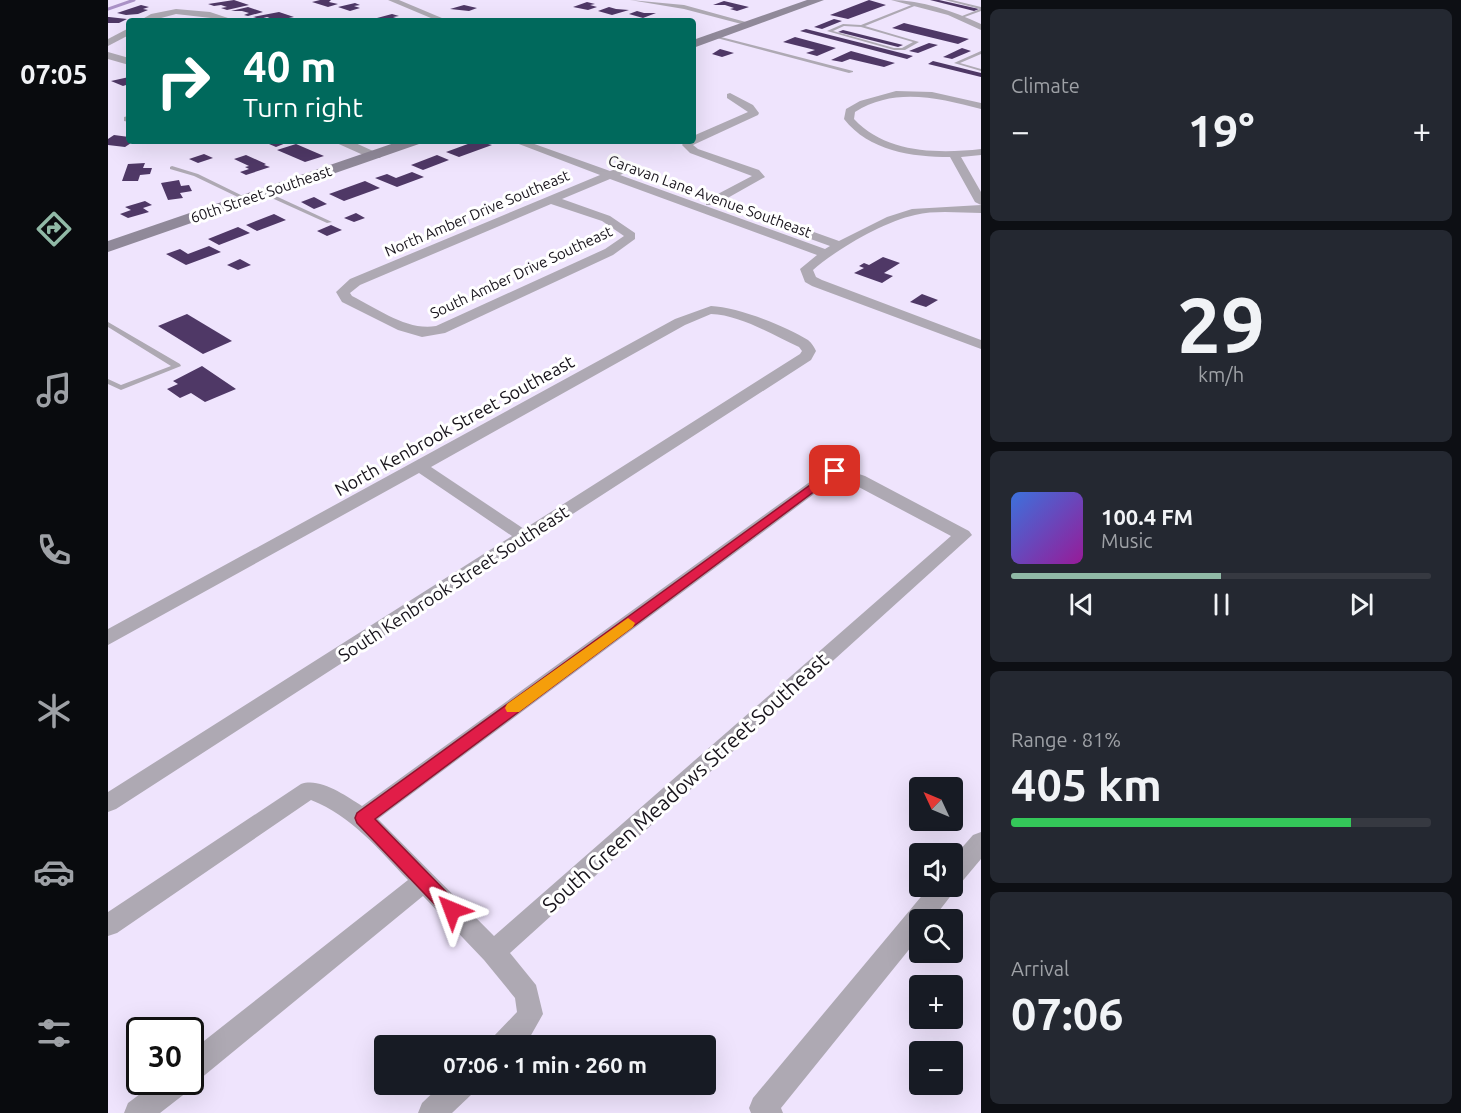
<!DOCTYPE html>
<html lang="en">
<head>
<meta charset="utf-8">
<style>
	:root { --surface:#171b24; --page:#242831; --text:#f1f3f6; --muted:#9ea1a6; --line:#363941; --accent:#90b9a6 }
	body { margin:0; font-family:Ubuntu,sans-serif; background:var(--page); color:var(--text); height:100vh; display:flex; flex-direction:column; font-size:22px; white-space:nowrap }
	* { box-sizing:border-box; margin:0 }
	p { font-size:20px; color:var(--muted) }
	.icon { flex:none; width:33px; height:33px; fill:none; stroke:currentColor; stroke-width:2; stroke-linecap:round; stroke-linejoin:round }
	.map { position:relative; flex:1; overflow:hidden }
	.sheet { display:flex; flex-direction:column; gap:9px; padding:9px; background:#0d0f14; width:480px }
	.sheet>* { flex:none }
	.hud { position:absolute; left:18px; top:18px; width:570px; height:126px; border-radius:6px; box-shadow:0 6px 24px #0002; background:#00695c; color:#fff; overflow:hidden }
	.needle { width:39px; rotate:314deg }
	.buttons { position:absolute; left:801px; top:777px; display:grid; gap:12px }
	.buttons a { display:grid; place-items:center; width:54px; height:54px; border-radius:6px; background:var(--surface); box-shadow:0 6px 24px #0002; font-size:30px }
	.speed { position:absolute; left:18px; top:1017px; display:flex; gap:12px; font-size:30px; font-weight:700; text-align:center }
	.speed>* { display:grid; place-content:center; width:78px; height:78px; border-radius:50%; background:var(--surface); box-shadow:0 6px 24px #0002; line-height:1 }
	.speed .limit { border:3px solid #111; border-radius:9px; background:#fff; color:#111 }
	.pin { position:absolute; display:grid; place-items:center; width:51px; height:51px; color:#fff; margin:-26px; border-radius:12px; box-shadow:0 3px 9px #0006 }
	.me { position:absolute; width:66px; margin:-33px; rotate:316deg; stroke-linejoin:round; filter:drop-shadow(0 0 4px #0008) }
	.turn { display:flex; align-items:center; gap:21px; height:126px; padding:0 18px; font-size:27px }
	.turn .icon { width:78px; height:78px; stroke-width:2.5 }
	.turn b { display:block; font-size:42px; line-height:51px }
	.big { font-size:45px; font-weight:600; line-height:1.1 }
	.sheet .widget { flex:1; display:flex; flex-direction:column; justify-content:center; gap:9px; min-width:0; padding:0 21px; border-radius:9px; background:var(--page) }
	.sheet .dial { align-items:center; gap:0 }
	.dial b { font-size:78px; line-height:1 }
	.song { display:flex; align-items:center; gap:18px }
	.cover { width:72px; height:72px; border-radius:9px; background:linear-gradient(135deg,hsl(220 70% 55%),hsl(300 70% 35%)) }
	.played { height:6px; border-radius:3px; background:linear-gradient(90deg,var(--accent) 50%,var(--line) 50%) }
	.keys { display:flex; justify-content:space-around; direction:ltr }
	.heat { display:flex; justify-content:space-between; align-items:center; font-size:33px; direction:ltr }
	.charge { height:9px; border-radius:4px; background:linear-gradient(90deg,#34c759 81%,var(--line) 0) }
	.trip { position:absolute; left:266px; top:1035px; width:342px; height:60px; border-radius:6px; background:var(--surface); box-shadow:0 6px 24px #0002; font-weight:600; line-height:60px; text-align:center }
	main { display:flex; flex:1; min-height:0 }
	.tab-bar { display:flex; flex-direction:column; width:108px; justify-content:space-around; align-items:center; background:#090b0e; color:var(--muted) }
	.tab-bar .icon { width:42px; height:42px }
	.tab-bar .current { color:var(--accent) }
	.tab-bar b { font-size:27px; color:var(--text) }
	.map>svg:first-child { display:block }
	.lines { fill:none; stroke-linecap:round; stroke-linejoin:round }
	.stream { stroke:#aa91c6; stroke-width:3 }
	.building { fill:#4f3866 }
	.service { fill:#aea9b3; fill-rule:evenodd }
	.minor { fill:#aea9b3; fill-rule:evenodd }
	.tertiary { fill:#aea9b3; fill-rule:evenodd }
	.secondary { fill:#908999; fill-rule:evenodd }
	.route { fill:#e11d48; stroke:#92132f; stroke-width:1.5 }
	.slow { fill:#f59e0b }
	.labels { text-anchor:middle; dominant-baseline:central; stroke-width:6; stroke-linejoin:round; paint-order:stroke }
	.far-street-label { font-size:15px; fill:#18141c; stroke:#fff }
	.street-label { font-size:18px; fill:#18141c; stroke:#fff }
	.near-street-label { font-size:21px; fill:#18141c; stroke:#fff }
</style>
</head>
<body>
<main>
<nav class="tab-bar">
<b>07:05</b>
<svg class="icon current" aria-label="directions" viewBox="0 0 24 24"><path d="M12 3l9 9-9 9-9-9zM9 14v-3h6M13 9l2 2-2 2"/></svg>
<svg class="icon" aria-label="music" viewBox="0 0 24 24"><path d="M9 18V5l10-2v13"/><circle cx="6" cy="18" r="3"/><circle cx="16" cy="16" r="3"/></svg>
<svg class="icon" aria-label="phone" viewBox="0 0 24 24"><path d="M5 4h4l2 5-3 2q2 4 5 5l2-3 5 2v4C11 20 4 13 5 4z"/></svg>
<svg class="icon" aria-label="climate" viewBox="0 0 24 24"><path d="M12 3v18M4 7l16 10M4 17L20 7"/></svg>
<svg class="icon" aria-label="car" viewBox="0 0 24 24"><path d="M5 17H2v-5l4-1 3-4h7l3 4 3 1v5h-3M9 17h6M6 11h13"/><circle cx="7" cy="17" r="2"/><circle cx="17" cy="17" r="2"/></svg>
<svg class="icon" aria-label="filters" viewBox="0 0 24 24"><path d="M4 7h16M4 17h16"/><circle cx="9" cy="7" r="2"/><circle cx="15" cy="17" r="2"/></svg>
</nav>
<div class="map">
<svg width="873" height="1113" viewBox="0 0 873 1113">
	<rect width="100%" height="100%" fill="#efe4fd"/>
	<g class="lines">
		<polyline class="stream" points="0,9 26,0"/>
	</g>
	<g class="building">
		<polygon points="126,0 141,5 119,10 113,8 119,7 113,5 106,6 100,4"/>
		<polygon points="212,0 223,0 221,2 230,4 220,7 204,2"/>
		<polygon points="761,0 778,5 740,19 722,15"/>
		<polygon points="822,0 831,0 871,9 866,11"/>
		<polygon points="616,1 641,7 629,11 622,9 626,8 617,5 605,5"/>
		<polygon points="479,2 487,4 482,5 489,7 480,10 465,7"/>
		<polygon points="247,3 252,5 246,6 252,8 242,11 230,7"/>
		<polygon points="33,5 41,7 35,9 40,10 30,14 18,15 9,13"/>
		<polygon points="356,5 369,8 361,11 342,9"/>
		<polygon points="140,7 155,12 140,16 136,15 141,13 134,11 123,11"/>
		<polygon points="501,7 508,9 521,10 504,15 490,11"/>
		<polygon points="529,11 536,13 548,13 535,18 521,14"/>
		<polygon points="171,12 186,17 165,21 167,20 159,17 152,19 145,17"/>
		<polygon points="284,14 291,16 285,17 291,19 278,21 269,18"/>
		<polygon points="0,17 1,17 19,19 11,23 0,23"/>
		<polygon points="726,19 734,21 714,29 706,27"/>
		<polygon points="796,23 861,39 850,44 784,28"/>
		<polygon points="698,29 805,56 799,59 692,31"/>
		<polygon points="735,30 795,45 790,47 730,32"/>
		<polygon points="687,37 728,48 709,56 698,53 707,50 675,42"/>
		<polygon points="821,43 830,45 810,53 801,51"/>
		<polygon points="854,48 863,51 844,59 835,57"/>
		<polygon points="612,49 626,53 614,57 604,54"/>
		<polygon points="743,51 787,63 776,67 742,59 734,62 723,60"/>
		<polygon points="825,61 873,73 873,77 820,64"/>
		<polygon points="21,77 21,84 15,86 3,81"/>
		<polygon points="6,135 21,137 18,139 26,141 17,147 0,145 0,139"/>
		<polygon points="154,141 183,141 168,147"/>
		<polygon points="368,141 384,145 351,157 338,152"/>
		<polygon points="188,144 216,156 197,162 169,150"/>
		<polygon points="96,154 105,158 90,163 81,159"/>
		<polygon points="138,155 158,164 156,165 162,167 138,175 132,172 141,169 137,167 141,166 126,159"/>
		<polygon points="329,155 341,160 315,170 303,165"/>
		<polygon points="37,163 35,168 44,168 42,174 32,175 30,181 14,181 20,164"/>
		<polygon points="304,172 316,177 289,187 267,178 279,174 288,178"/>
		<polygon points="71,180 73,186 81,185 84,191 72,193 75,198 60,200 53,183"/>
		<polygon points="257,181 272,188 236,201 221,194"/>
		<polygon points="206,197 219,204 206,209 193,202"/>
		<polygon points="37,201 44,205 35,208 41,212 20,218 12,214 23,210 17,207"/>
		<polygon points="248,213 257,218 246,222 236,218"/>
		<polygon points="166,214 178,220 149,231 138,225"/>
		<polygon points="223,225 234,230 219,236 209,231"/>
		<polygon points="130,227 142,233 111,245 100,239"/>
		<polygon points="101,246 113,252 78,265 58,254 72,249 80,254"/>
		<polygon points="775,257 792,263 776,273 785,276 774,283 746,273 756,268 751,266 756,263 761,265"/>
		<polygon points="132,259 143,265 130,270 119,265"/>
		<polygon points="814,294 830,300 818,307 802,302"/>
		<polygon points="79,314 124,341 95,354 50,326"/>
		<polygon points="94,366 128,389 97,402 83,393 72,398 59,389 70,384 65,381"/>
	</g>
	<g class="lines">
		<g class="service">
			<polygon points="837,0 844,0 873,7 873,11 854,18 854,16 872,9"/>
			<path d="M806,4L809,5L757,26L811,42L797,50H786L719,31L735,24L753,25ZM736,26L753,27L805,42L794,48H786L725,31Z"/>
			<polygon points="605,35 745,71 745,72 741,73 605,37"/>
			<polygon points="873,51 873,54 852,63 873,69 873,71 846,63"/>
			<polygon points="64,166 90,174 141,199 136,200 86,176 62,169 62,167"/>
			<polygon points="155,192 159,192 224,222 219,223 155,194"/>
			<polygon points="0,322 72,364 73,366 13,390 0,384 0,379 13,385 63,366 0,327"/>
		</g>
		<g class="minor">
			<polygon points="280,0 291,0 341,21 330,21"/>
			<polygon points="522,0 576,5 645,24 641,26 576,9"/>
			<path d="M783,0C814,0 845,11 873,24V30L840,15Z"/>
			<polygon points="68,9 102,12 129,21 68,14 42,21 31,21 43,14"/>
			<polygon points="21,28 21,35 0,46 0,39"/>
			<path d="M788,91L824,92L873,103V109C830,98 787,87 747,112L746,119C777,153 830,154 873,149V155L853,157L873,192V205L867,202L842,157C804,157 761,151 736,119L738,109L752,101Z"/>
			<path d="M622,93L645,105L651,113L650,115L585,145L590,149L651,170L657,177L616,200L731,241L779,217L804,209L873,205V213C852,213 828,210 807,215C775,222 729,249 705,270L708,277L714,280L873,340V349L704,286L697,282L692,269L709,255L502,179L454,199L502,216L527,233V239L505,255L337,333L314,337L290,330L234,302L228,292L242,279L492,175L403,141H418L502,171L517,166L521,167V171L512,175L717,249L722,246L608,205H598V201L591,197L597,194L606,196L644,176L582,153L574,145L577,141H585V136L640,112L619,98V94ZM443,204L494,221L516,236L497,249L328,326C299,331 270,309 244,296L242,293L252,285Z"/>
			<polygon points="20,116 21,122 16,121 16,117"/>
			<path d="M603,306C629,307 678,326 700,340C704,343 706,347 708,351L703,360L8,809L0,812V792L404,536L311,473L0,645V629L567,319ZM603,314C633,315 664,335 691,347L694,351L692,354L416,529L323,467L577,325Z"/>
			<path d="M727,466L757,476L861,531L864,535L402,953L428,985L435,1014L422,1037L414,1046H382L385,1037L409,1012L407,998L376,960L315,896L92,1079L82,1083L79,1092L52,1113H16L20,1103L48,1082H82V1052L300,880C270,849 244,816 203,800L9,933L0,936V912L193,784C212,777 238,796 254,806L721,468ZM729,477L745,484L843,536L386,936L270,819Z"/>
			<polygon points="873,832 873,859 852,884 849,885 845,893 824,920 812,920 812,936 673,1108 675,1113 643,1113 641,1108 645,1098 822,886 844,886 844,859 865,835"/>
			<polygon points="334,1084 368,1084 364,1094 344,1113 310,1113 314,1103"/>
		</g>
		<g class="tertiary">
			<polygon points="0,52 21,58 21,65 0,59"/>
			<polygon points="224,141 243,141 274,155 272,158 262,158"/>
		</g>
		<g class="secondary">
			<polygon points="699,0 716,0 585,48 585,40"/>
			<polygon points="292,141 313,141 311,144 0,252 0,241"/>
		</g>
	</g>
	<polygon class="route" points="727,467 733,471 731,473 267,819 350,904 353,910 350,915 344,918 337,915 249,823 247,818 249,813"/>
	<polygon class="slow" points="520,618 527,623 525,627 411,712 399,712 397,708 399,704"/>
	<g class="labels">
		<g class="far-street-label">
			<text transform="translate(153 194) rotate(-19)">60th Street Southeast</text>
			<text transform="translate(602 196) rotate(20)">Caravan Lane Avenue Southeast</text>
			<text transform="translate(369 213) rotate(-23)">North Amber Drive Southeast</text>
			<text transform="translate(413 272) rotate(-25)">South Amber Drive Southeast</text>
		</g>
		<g class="street-label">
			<text transform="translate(346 425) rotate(-29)">North Kenbrook Street Southeast</text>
			<text transform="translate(345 583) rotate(-33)">South Kenbrook Street Southeast</text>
		</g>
		<g class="near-street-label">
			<text transform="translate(577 782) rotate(-42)">South Green Meadows Street Southeast</text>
		</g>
	</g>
</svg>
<div class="buttons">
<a><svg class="needle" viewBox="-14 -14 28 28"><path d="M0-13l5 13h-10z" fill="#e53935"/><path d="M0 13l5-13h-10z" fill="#9ea1a6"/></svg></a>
<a><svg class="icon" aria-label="sound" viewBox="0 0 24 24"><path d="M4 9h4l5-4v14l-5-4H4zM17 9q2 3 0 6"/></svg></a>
<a><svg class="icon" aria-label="search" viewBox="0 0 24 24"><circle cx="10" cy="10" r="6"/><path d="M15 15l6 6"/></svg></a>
<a>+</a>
<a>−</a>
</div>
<div class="speed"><div class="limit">30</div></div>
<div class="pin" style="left:727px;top:471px;background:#d93025"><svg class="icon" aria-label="arrive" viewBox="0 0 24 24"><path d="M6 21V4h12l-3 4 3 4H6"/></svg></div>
<svg class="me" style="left:344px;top:910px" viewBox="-20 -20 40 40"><path d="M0-17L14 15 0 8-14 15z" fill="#e11d48" stroke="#fff" stroke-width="4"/></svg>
<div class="trip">07:06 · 1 min · 260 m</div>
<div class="hud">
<div class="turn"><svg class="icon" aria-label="right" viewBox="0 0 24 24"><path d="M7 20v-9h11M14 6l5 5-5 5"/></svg><div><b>40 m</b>Turn right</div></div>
</div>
</div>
<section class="sheet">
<div class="widget"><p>Climate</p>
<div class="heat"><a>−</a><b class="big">19°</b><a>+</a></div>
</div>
<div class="widget dial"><b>29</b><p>km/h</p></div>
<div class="widget">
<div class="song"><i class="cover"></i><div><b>100.4 FM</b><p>Music</p></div></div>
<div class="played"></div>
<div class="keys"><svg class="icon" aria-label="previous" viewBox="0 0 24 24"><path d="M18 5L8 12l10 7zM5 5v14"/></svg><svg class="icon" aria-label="pause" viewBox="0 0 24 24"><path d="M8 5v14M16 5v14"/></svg><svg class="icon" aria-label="next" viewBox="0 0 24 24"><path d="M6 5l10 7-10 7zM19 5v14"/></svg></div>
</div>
<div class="widget"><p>Range · 81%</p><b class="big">405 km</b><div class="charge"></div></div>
<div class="widget"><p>Arrival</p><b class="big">07:06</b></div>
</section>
</main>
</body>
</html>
